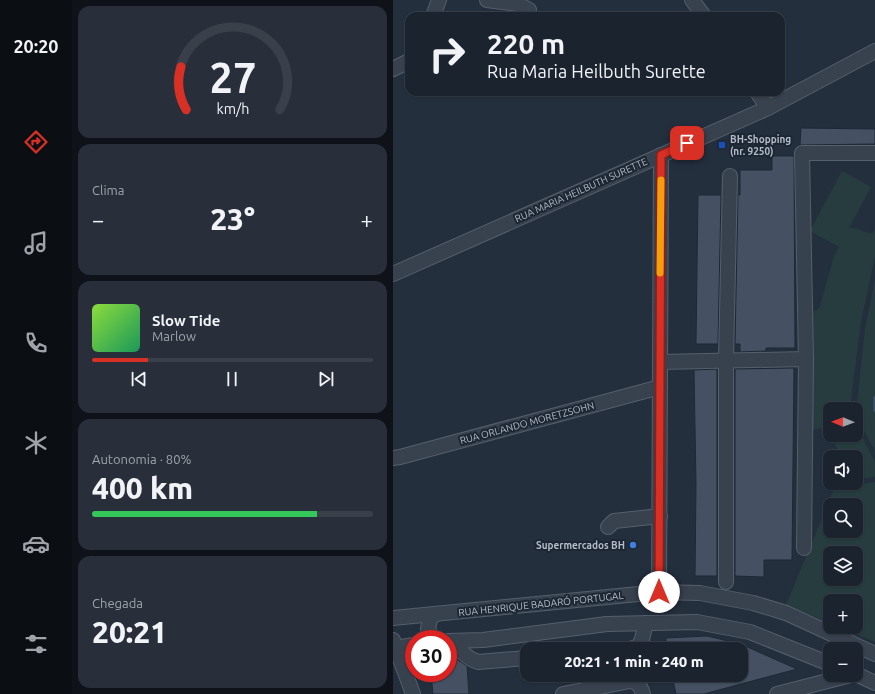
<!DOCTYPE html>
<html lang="pt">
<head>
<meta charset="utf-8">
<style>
	:root { --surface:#1b232e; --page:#282f3a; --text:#f1f3f6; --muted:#a0a4aa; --line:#39404a; --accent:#d93025 }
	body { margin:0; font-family:Ubuntu,sans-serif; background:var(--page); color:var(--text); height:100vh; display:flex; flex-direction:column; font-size:15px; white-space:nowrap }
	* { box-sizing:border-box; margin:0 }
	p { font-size:13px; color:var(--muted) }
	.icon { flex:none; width:22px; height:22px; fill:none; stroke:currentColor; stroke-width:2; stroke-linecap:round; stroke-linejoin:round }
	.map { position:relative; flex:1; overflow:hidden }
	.drawer { display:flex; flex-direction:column; gap:6px; padding:6px; background:#0f1319; width:321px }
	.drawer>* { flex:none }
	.top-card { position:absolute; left:12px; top:12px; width:380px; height:84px; border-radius:12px; box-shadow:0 1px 3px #0004,0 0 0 1px var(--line); background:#1b232e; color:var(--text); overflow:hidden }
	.needle { width:26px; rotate:271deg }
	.buttons { position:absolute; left:430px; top:402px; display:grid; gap:8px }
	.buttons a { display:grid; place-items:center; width:40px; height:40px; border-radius:8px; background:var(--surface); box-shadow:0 1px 3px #0004,0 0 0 1px var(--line); font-size:20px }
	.speed { position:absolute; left:12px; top:630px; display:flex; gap:8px; font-size:20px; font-weight:700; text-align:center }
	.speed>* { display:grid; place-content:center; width:52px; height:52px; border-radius:50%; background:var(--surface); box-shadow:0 1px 3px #0004,0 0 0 1px var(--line); line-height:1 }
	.speed .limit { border:6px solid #d22; background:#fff; color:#111 }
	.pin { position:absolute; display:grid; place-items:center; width:34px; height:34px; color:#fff; margin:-17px; border-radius:8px; box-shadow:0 2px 6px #0006 }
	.me { position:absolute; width:44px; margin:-22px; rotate:0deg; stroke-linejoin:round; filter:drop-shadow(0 0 3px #0008) }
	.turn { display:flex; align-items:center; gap:14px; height:84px; padding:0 16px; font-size:18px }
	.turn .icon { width:52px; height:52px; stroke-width:2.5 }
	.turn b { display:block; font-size:28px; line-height:34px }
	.big { font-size:30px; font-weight:800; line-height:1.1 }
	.drawer .widget { flex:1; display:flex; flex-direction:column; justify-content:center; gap:6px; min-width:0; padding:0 14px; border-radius:12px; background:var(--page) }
	.drawer .dial { align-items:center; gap:0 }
	.dial svg { height:104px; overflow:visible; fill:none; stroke:var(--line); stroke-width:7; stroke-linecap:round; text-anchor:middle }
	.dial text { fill:var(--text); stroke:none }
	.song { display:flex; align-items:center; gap:12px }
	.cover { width:48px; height:48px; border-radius:6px; background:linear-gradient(135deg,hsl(90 70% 55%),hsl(150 70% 35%)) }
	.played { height:4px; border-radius:2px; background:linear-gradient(90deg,var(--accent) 20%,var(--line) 20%) }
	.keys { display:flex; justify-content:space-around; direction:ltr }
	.heat { display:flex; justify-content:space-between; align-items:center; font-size:22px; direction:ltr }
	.charge { height:6px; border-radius:3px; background:linear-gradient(90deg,#34c759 80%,var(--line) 0) }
	.trip { position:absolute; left:127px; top:642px; width:228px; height:40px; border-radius:12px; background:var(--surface); box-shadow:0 1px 3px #0004,0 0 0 1px var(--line); font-weight:800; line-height:40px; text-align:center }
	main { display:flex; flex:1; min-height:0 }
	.tabs { display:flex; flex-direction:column; width:72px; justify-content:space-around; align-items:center; background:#0b0e12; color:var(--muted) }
	.tabs .icon { width:28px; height:28px }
	.tabs .selected { color:var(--accent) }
	.tabs b { font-size:18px; color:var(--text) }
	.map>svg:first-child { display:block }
	.green { fill:#263c3f; fill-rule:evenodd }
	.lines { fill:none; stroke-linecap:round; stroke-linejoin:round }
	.stream { stroke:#394c67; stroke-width:4 }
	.building { fill:#455162; stroke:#1f2835 }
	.minor-casing { stroke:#565f6c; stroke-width:16 }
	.minor { stroke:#38414e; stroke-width:14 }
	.route-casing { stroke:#8d1f18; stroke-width:10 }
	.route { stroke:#d93025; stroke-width:7 }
	.slow { stroke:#f59e0b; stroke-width:7 }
	.transit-dot { fill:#1a4fb4; stroke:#1d2633; stroke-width:1.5 }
	.shop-dot { fill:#3f7fe0; stroke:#1d2633; stroke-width:1.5 }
	.labels { text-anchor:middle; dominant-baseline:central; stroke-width:4; stroke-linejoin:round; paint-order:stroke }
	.poi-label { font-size:10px; font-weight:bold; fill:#b4bcc9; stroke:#1d2633; text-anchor:start }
	.street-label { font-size:10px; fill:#b4bcc9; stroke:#1d2633 }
</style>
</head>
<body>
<main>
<nav class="tabs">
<b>20:20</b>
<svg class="icon selected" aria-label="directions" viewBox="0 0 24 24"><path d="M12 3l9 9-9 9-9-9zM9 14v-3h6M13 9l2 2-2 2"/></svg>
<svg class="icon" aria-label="music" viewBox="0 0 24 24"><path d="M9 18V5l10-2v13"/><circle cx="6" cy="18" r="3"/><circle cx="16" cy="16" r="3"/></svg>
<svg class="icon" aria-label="phone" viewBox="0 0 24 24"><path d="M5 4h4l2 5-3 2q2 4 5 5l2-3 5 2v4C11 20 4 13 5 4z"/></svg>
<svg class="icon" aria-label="climate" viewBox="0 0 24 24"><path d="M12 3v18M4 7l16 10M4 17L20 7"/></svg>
<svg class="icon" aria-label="car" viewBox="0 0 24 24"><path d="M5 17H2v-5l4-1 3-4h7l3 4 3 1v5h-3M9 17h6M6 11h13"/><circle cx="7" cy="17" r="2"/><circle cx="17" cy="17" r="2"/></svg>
<svg class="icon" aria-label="filters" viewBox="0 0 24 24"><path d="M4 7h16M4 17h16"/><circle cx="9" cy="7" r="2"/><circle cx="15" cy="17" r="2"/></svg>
</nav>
<section class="drawer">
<div class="widget dial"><svg viewBox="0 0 100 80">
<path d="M14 69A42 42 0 1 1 86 69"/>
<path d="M14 69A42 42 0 0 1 10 36" stroke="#d93025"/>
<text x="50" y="56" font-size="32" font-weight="700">27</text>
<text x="50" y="72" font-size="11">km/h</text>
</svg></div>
<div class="widget"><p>Clima</p>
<div class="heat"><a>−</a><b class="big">23°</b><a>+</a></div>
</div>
<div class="widget">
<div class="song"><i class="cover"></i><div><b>Slow Tide</b><p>Marlow</p></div></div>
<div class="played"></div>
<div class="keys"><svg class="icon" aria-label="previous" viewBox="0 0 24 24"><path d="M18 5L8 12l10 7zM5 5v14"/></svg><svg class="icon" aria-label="pause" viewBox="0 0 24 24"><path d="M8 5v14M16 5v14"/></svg><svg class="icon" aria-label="next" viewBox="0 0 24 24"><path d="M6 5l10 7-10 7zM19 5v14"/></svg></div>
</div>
<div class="widget"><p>Autonomia · 80%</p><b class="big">400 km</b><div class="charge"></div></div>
<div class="widget"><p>Chegada</p><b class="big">20:21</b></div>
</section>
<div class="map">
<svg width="482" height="694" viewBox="0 0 482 694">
	<rect width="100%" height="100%" fill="#242f3e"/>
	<g class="green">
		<path d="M449,171L478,187L456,228C467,227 469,233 480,233L482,228V256L468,322L458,400L460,409H437V435H463V425L482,462V477L463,479V457H446L444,447L428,428L419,430L418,311H423L427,306L441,256L446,247L417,231Z"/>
		<polygon points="482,279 482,451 469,427 464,403 472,329"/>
		<path d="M482,482V642L446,627H463V601H437V623L393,605L442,487ZM437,505H463V531H437ZM437,553H463V579H437Z"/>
	</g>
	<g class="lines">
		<polyline class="stream" points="482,398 482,410"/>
	</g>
	<g class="building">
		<polygon points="408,128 482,129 482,144 407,145"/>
		<polygon points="379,156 401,156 402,348 373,348 373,351 347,352 347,344 342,344 345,195 347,195 347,170 379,170"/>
		<polygon points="305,195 328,195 325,344 303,344"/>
		<polygon points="401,368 399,560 371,560 371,577 342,576 342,369"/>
		<polygon points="324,369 324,576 302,576 303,484 301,370"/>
		<polygon points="314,636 352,645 352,646 404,669 311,694 283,694 279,675 348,675 348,649 273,649 273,638"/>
		<polygon points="55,660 65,660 74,666 76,694 40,694 38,673 55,673"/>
	</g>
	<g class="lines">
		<defs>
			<g id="minor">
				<polyline points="94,0 125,4 136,10 136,16"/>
				<polyline points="299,0 311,16"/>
				<polyline points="40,16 46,0"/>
				<polyline points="0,69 16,61"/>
				<polyline points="364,92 375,108"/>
				<polyline points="0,274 375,108 482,51"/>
				<polyline points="267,362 413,359"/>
				<polyline points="0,458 7,457 267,387"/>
				<polyline points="215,527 221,521 267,516"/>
				<polyline points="411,548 413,359 409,153 482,153"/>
				<polyline points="333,582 333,360 337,176"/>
				<polyline points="266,592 268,155"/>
				<polyline points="0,618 266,592 307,593 360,603 393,613 482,654"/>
				<polyline points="41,639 39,637 35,629 37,619 42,614"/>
				<polyline points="0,640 20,694"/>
				<polyline points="55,641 90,640 214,624 304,622 357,632 437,664"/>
				<path d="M62,641C67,651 73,658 85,662L134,658"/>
				<polyline points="2,648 21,645"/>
				<polyline points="237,649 246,646 249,639 253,623"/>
				<polyline points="463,674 482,683"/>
				<path d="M170,694L237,681C245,682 247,685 250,694"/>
				<polyline points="384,694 458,675"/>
			</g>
		</defs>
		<use href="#minor" class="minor-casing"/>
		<use href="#minor" class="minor"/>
	</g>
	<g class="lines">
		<defs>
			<polyline id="route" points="266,592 268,155 294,143"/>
		</defs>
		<use href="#route" class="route-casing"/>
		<use href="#route" class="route"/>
		<polyline class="slow" points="267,273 268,180"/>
	</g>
	<rect class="transit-dot" x="325" y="141" width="8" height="8" rx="2"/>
	<circle class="shop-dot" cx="240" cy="545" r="4"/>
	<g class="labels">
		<g class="poi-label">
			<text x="337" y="139">BH-Shopping<tspan x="337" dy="12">(nr. 9250)</tspan></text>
			<text x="232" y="545" text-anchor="end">Supermercados BH</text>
		</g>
		<g class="street-label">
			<text transform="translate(188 190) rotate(-24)">RUA MARIA HEILBUTH SURETTE</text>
			<text transform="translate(134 423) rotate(-15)">RUA ORLANDO MORETZSOHN</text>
			<text transform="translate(148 604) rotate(-6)">RUA HENRIQUE BADARÓ PORTUGAL</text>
		</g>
	</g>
</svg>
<div class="buttons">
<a><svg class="needle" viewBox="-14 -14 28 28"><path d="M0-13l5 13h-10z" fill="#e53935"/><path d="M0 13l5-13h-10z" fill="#a0a4aa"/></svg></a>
<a><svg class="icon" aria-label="sound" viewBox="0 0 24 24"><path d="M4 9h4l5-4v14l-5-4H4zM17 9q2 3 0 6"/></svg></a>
<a><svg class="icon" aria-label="search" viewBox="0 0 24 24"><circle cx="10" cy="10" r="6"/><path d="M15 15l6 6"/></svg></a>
<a><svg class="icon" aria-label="layers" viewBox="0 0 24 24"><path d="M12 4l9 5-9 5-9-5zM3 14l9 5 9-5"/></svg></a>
<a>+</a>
<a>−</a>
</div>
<div class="speed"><div class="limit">30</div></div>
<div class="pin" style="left:294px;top:143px;background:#d93025"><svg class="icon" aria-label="arrive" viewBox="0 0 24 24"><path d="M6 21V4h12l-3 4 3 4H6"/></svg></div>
<svg class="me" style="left:266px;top:592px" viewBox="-20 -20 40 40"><circle r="19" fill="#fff"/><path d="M0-13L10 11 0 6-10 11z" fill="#d93025"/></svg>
<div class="trip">20:21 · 1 min · 240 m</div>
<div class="top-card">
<div class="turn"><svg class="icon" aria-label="right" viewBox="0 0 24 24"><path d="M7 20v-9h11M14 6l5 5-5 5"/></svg><div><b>220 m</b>Rua Maria Heilbuth Surette</div></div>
</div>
</div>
</main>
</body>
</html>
